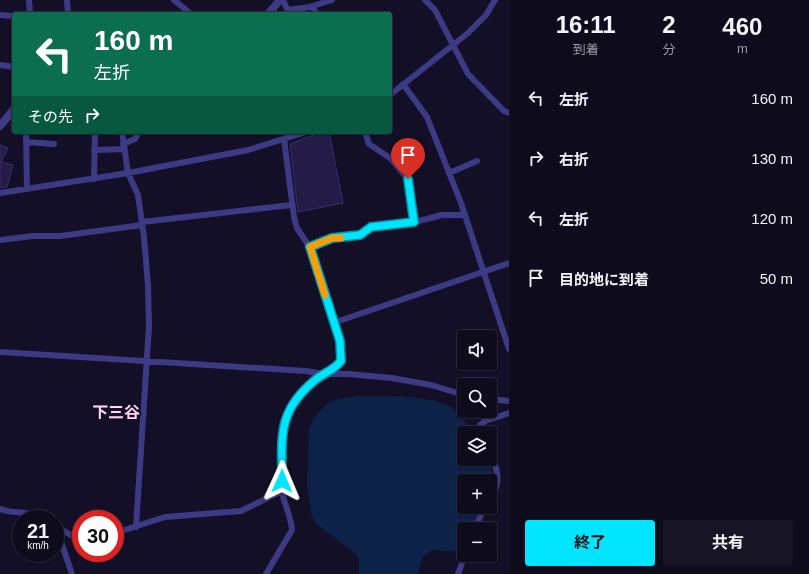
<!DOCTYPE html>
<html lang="ja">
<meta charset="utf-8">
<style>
body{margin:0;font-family:Arial,"Noto Sans JP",sans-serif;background:#171425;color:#f1f3f6;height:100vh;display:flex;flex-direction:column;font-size:15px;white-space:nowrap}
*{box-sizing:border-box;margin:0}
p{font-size:13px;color:#9b9ba3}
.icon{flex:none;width:22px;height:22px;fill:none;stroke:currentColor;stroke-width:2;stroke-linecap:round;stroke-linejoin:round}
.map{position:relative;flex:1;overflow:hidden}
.sheet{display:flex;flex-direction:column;background:#0e0b1c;width:300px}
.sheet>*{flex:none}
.hud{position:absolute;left:12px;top:12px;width:380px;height:122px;border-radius:4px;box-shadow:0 1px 3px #0004,0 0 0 1px #2e2b3b;background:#0b6e4f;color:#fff;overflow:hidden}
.fabs{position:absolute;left:457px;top:330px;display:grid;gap:8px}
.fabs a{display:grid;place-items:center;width:40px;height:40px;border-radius:4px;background:#0e0b1c;box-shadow:0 1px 3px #0004,0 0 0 1px #2e2b3b;font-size:20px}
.speed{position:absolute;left:12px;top:510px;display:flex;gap:8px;font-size:20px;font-weight:700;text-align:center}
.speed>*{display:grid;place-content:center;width:52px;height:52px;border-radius:50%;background:#0e0b1c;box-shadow:0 1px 3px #0004,0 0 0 1px #2e2b3b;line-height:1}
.speed small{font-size:10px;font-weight:400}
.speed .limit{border:6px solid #d22;background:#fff;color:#111}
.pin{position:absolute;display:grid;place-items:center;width:34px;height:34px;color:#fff;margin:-41px -17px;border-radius:50% 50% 50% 0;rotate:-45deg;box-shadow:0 0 4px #0007}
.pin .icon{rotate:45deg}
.me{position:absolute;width:44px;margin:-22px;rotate:1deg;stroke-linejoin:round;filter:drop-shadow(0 0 3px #0008)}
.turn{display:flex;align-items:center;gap:14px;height:84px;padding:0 16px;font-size:18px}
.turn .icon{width:52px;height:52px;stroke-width:2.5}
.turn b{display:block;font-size:28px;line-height:34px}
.then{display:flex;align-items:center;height:38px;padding:0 16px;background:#0003;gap:8px;font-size:15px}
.eta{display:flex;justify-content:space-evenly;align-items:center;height:68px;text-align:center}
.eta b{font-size:24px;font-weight:700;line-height:28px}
.primary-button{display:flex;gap:8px;margin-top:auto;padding:8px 16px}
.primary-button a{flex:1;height:46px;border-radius:4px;background:#00e5ff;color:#111;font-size:16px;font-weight:700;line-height:46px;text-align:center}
.primary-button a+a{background:#171425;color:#f1f3f6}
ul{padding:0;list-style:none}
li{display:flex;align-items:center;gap:12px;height:60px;padding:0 16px}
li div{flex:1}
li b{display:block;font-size:15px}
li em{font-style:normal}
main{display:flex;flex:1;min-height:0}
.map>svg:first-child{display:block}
</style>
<main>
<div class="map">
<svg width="509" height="574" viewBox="0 0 509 574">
<rect width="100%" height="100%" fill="#130f26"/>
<!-- water -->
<path fill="#0c2248" d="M357,396C383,396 430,394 453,408C462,414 466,424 471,433H464V459H486L496,479L490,494V481H464V507H481L470,529H464L462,552L432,550L423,557L418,574H359V559L356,554L315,523L311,513L307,483L309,431L314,417L327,404L335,400Z"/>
<!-- building -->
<path fill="#241b47" stroke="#3b2d73" d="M322,132H329L343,203L298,212L290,144Z
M0,145L8,148L1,162L13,165L7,187L0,188Z"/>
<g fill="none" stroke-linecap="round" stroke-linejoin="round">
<!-- minor -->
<path stroke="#3d3a85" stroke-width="6" d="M29,0L30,14
M67,0L68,14
M174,0L191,14
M283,0L289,13
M425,0L435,10L468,74L504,111L509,113
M312,6L317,14
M288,10L310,7L332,0
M0,15L14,16
M0,65L14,67
M403,84L427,117L461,203L509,349
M390,95L468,33L486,15L495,0
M26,132L27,189
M122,132L128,173L138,195L144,237L148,285L149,326L136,527
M365,132L369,144L390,158L408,179L414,222
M26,142L54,144
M123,144L135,139L139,132
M94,150L124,149
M449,173L477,161
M94,179L95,132
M0,193L128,173L248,150L306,132
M142,222L291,205
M0,240L33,236H60L142,225
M310,247L332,239L360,235L371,227L407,224L442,215H465
M333,323L509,263
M0,352L306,371L323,374H348L392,378L431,385L464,395
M490,399L509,401
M479,433L480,425L485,421L509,413
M490,454C499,471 501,483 490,500
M0,509C17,515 23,509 42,519
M55,526L81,541
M56,527L72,574
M474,529L485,507
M115,533L165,517L241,511L282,491
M266,574L292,530C291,516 284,504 282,491C278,472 280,417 293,402C301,393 309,384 319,377C327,371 335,369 341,361L340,341L313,252L297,228L294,217L284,139
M458,574L465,555"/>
<!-- tertiary -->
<path stroke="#3d3a85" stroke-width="8" d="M268,14L280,0
M0,126L14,109"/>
</g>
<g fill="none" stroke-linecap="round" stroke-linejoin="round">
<defs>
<path id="route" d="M282,481C282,437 277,412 314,381C323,373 333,371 341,361L340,341L310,247L332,238L360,235L371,227L414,222L408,179"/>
</defs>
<!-- route casing -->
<use href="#route" stroke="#0095a6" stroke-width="10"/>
<!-- route -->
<use href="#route" stroke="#00e5ff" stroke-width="7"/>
<!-- slow -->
<path stroke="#f59e0b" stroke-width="7" d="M325,295L310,247L332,238H341"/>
</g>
<g text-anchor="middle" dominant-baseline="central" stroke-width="4" stroke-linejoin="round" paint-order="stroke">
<!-- quarter labels -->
<g font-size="16" font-weight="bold" fill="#ffd6f0" stroke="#130f26">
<text x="116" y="412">下三谷</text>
</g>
</g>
</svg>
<div class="fabs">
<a><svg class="icon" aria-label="sound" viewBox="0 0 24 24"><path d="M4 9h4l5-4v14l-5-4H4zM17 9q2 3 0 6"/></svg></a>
<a><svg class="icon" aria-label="search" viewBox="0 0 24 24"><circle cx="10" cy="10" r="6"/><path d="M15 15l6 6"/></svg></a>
<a><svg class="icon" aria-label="layers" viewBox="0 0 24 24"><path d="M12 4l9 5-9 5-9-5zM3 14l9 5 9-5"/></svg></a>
<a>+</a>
<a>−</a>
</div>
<div class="speed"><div>21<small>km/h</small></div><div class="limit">30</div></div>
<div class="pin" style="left:408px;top:179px;background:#d93025"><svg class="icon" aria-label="arrive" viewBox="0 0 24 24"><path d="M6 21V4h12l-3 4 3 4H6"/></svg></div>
<svg class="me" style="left:282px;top:481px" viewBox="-20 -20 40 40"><path d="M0-17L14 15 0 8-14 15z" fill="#00e5ff" stroke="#fff" stroke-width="4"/></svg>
<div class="hud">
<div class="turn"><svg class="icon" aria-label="left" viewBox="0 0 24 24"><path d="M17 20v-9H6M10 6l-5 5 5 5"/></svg><div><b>160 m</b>左折</div></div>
<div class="then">その先<svg class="icon" aria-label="right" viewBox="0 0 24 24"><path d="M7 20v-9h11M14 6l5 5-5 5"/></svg></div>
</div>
</div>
<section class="sheet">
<div class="eta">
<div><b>16:11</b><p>到着</p></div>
<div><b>2</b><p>分</p></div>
<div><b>460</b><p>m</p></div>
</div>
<ul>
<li><svg class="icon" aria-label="left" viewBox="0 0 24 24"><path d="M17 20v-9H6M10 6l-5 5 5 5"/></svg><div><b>左折</b></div><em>160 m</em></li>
<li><svg class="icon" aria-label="right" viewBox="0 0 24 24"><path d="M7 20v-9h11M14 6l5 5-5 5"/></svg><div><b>右折</b></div><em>130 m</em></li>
<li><svg class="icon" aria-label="left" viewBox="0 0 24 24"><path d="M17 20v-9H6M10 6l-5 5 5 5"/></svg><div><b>左折</b></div><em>120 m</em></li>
<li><svg class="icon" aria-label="arrive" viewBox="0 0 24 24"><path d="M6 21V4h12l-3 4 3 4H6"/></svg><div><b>目的地に到着</b></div><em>50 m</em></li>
</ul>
<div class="primary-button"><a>終了</a><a>共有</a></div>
</section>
</main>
